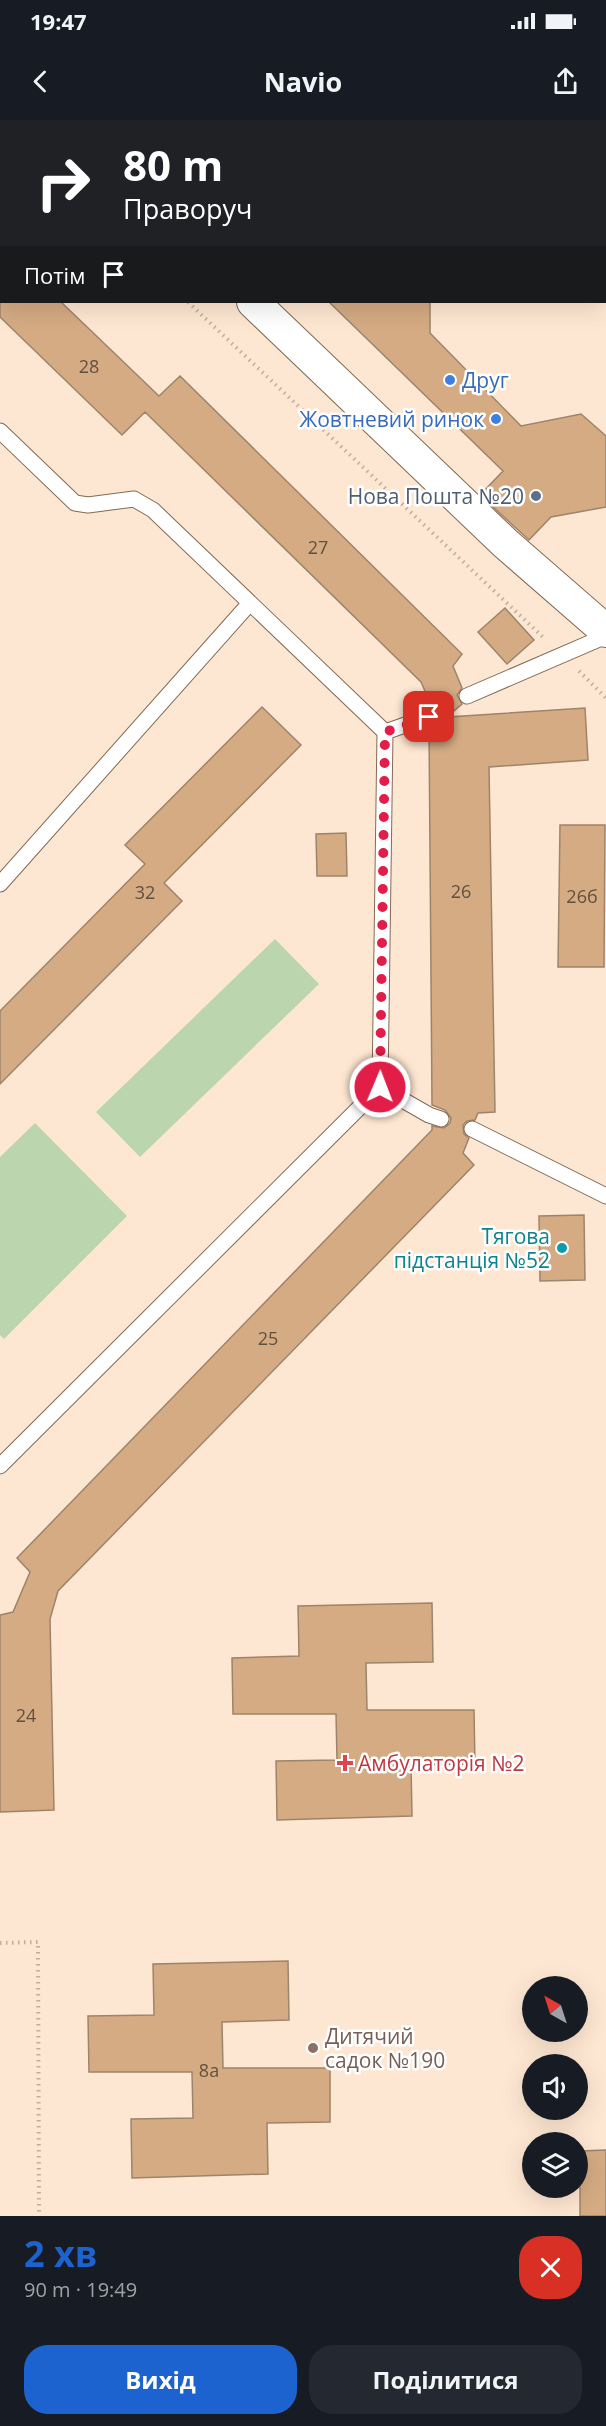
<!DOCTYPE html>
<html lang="uk">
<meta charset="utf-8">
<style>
body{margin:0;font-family:"Open Sans",sans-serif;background:#242831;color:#f1f3f6;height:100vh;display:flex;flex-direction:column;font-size:22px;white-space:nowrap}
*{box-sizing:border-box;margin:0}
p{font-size:20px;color:#9ea1a6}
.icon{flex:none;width:33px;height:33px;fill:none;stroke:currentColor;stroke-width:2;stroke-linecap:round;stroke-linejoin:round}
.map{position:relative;height:2096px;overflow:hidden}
.panel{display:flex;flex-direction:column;background:#171b24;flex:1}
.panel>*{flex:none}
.guide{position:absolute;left:0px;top:0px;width:606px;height:183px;box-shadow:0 6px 24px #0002;background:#202124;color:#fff;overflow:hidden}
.needle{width:39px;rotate:321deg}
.buttons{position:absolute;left:522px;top:1856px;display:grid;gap:12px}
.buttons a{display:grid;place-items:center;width:66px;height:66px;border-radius:50%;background:#171b24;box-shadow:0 6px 24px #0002;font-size:30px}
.pin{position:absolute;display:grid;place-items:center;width:51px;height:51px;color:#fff;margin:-26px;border-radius:12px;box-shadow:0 3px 9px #0006}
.me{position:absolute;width:66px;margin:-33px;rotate:1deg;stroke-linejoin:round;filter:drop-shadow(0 0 4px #0008)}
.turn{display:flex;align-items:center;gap:21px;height:126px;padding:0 24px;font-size:27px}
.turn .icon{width:78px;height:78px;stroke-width:2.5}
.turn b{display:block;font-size:42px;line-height:51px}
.then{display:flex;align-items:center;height:57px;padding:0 24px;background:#0003;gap:12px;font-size:22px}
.round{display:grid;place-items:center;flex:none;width:63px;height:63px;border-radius:24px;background:#242831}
.summary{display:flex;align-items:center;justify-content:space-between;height:102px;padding:0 24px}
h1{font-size:36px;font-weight:700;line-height:45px;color:#1d63cf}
.button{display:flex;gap:12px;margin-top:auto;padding:12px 24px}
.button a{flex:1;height:69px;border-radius:24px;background:#1d63cf;color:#fff;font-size:24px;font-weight:700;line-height:69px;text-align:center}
.button a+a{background:#242831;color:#f1f3f6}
.status{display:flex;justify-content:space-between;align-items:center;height:42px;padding:0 30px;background:#171b24;direction:ltr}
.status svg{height:16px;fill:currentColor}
header{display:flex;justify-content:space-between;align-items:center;height:78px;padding:0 24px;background:#171b24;font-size:27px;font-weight:700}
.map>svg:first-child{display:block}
</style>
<div class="status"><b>19:47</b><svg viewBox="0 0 49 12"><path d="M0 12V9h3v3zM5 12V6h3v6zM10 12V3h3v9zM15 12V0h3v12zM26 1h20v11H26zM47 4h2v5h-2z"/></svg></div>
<header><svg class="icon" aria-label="back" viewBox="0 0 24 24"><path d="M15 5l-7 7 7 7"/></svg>Navio<svg class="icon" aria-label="share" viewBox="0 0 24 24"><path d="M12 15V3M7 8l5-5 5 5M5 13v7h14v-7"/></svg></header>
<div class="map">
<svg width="606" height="2096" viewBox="0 0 606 2096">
<rect width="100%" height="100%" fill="#fee7d2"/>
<!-- green -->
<path fill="#bbd5af" d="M275,819L319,864L140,1037L96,992Z
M35,1003L127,1096L4,1219L0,1215V1037Z"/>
<!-- building -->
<path fill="#d4ab83" stroke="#9d846b" stroke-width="1.5" d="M0,182H61L159,276L180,256L462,534L453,546L462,568L457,575L462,584L447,597L585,588L588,640L489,647L495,992L478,993L475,1000L467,1001L463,1005L464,1014L469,1018L463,1033L474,1045L58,1471L50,1499L54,1690L0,1692V1495L13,1492L30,1452L17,1438L432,1010V1006L444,1008L450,1003L451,998L445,990L432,985L429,607L435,604L438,598L435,590L428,587V578L421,562L145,292L122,315L0,197Z
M329,182H430V213L521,306L581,294L606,316V387L551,397L529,420L480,375L503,351Z
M505,488L534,520L507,544L478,512Z
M262,587L301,625L164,763L182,781L0,964V891L145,744L125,725Z
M560,705H605L604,847H558Z
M346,713L347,756H317L316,714Z
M584,1095L585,1160L540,1161L539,1096Z
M432,1483L433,1542L366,1543L367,1590H474L475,1644L411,1645L412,1696L277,1700L276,1641L337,1640L336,1594H233L232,1538L299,1536L298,1486Z
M288,1841L289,1900L222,1902L223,1948H330V2002L267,2003L268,2054L132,2058L131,1999L193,1998L192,1952H89L88,1896L154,1895L153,1844Z
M606,2030V2096H580V2031Z"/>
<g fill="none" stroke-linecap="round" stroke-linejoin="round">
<defs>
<path id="service" d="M604,106H606
M0,311L75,383L88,385L134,379L153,390L385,612L380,967L0,1346
M467,576L606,516
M385,612L428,597
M0,764L250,483
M380,967L429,995L441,999
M472,1009L606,1076"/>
<path id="minor" d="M60,0L61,2
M253,182L505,423L606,511"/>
</defs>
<!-- service casing -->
<use href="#service" stroke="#836a52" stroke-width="17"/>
<!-- minor casing -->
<use href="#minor" stroke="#836a52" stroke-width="34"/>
<!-- path -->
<path stroke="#c0ad9b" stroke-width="4" stroke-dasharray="1.5 4.5" stroke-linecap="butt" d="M0,4L2,5
M188,182L545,519
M579,551L606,578
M0,1823L38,1822L39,2096"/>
<!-- service -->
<use href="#service" stroke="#fff" stroke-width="15"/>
<!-- minor -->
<use href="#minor" stroke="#fff" stroke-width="32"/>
</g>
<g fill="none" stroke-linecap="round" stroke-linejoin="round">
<!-- route -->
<path stroke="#e11d48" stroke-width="10" stroke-dasharray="0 18" d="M380,967L385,612L429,597"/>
</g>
<!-- markers -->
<g fill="#3f7fe0" stroke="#fff" stroke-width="2">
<circle cx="450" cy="260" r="6"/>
<circle cx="496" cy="299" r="6"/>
</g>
<circle fill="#5c6f8a" stroke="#fff" stroke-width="2" cx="536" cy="376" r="6"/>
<circle fill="#0f9aa8" stroke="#fff" stroke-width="2" cx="562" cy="1128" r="6"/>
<path fill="#e0444e" stroke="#fff" stroke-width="2" d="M342 1634h6v6h6v6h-6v6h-6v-6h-6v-6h6z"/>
<circle fill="#8d6e63" stroke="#fff" stroke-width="2" cx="313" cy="1928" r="6"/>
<g text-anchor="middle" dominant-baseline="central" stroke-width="5" stroke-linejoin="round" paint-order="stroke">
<!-- number labels -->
<g font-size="18" fill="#62503e">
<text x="89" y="246">28</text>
<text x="318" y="427">27</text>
<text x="461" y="771">26</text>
<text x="145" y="772">32</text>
<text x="582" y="776">26б</text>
<text x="268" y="1218">25</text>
<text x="26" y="1595">24</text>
<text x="209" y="1950">8а</text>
</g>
<!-- shop labels -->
<g font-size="21" fill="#366cbe" stroke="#fff" text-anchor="start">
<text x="462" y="260">Друг</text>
<text x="484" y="299" text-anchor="end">Жовтневий ринок</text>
</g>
<!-- service labels -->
<g font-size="21" fill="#4e5e75" stroke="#fff" text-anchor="end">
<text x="524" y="376">Нова Пошта №20</text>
</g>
<!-- culture labels -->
<g font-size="21" fill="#0d838f" stroke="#fff" text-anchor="end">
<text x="550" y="1116">Тягова<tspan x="550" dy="24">підстанція №52</tspan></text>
</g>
<!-- health labels -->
<g font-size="21" fill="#be3a42" stroke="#fff" text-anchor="start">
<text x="358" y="1643">Амбулаторія №2</text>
</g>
<!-- education labels -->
<g font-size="21" fill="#785e54" stroke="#fff" text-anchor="start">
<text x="325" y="1916">Дитячий<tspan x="325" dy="24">садок №190</tspan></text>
</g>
</g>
</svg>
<div class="buttons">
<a><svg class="needle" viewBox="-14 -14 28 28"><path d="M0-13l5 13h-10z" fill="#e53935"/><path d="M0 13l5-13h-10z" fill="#9ea1a6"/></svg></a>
<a><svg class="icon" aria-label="sound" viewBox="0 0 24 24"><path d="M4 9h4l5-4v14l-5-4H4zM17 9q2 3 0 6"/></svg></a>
<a><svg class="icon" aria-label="layers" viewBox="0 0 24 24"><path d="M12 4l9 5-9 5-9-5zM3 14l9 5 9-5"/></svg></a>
</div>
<div class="pin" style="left:429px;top:597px;background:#d93025"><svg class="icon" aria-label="arrive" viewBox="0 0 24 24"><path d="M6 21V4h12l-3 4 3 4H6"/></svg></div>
<svg class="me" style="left:380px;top:967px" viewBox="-20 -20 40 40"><circle r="17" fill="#e11d48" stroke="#fff" stroke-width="3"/><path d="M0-11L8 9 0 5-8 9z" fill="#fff"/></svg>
<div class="guide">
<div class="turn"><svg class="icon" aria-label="right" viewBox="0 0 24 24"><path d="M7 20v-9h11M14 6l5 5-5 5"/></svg><div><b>80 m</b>Праворуч</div></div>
<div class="then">Потім<svg class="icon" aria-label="arrive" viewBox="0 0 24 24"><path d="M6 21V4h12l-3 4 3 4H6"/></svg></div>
</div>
</div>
<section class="panel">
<div class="summary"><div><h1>2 хв</h1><p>90 m · 19:49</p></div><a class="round" style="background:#d93025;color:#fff"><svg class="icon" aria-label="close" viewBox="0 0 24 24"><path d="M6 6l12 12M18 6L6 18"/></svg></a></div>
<div class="button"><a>Вихід</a><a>Поділитися</a></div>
</section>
